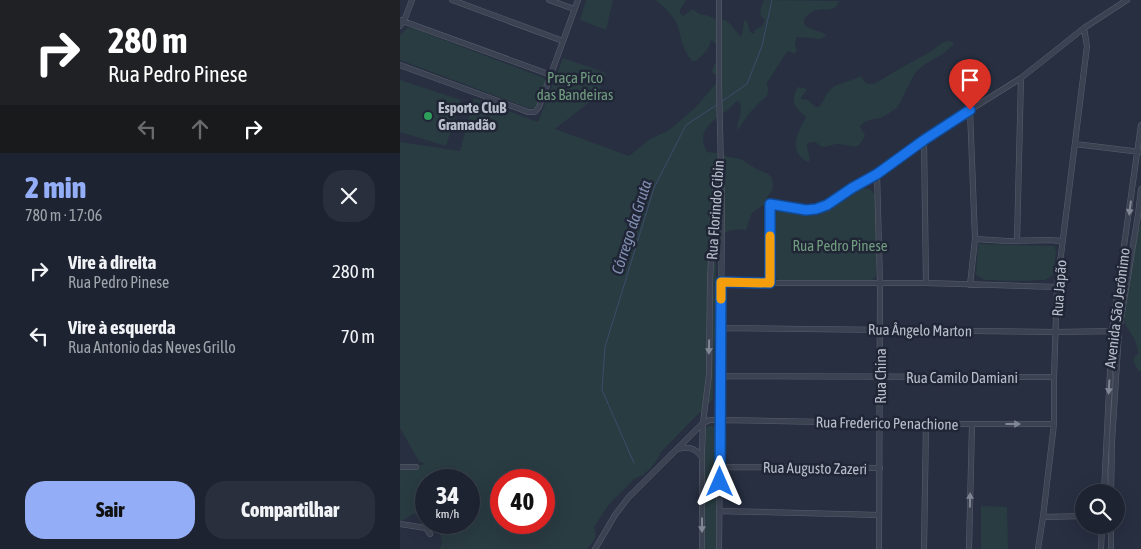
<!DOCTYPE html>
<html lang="pt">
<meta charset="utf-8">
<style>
body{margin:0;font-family:"Asap Condensed",sans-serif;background:#2a2f3d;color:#f1f3f6;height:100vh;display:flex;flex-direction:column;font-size:19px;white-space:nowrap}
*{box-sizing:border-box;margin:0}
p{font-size:16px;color:#a0a4ab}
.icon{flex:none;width:28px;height:28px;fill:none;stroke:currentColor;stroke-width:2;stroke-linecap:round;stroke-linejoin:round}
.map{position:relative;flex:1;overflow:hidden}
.sheet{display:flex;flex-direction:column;background:#1d2331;width:400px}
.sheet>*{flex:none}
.top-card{background:#202124;color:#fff;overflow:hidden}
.tools{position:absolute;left:675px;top:484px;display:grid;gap:10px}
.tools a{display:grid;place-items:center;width:50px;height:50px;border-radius:50%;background:#1d2331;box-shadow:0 5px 20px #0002,0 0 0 1px #3b404d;font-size:25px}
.speed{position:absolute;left:15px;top:469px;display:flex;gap:10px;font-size:25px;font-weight:700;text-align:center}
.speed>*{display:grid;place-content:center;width:65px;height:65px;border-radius:50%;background:#1d2331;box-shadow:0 5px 20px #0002,0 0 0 1px #3b404d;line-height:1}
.speed small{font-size:12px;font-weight:400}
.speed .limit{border:8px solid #d22;background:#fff;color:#111}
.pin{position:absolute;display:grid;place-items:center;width:42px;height:42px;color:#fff;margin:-51px -21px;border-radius:50% 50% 50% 0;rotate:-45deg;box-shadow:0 0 5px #0007}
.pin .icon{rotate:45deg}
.me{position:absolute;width:55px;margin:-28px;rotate:0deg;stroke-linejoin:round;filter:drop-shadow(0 0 4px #0008)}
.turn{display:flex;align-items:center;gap:18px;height:105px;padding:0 25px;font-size:22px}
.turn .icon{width:65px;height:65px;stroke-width:2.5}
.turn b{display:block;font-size:35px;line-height:42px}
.lanes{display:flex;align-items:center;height:48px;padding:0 25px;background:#0003;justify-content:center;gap:25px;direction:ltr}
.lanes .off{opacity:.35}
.round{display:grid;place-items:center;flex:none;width:52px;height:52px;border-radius:20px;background:#2a2f3d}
.headline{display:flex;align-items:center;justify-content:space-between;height:85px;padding:0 25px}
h1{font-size:30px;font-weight:800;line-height:38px;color:#93adf6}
.action{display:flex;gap:10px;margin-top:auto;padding:10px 25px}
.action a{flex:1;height:58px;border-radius:20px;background:#93adf6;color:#111;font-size:20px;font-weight:800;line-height:58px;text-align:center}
.action a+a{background:#2a2f3d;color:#f1f3f6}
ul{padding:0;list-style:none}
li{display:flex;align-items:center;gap:15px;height:65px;padding:0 25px}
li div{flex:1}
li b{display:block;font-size:19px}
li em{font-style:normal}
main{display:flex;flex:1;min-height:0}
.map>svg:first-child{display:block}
</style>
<main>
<section class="sheet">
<div class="top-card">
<div class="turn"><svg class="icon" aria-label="right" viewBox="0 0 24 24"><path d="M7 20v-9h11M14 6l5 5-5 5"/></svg><div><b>280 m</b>Rua Pedro Pinese</div></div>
<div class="lanes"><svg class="icon off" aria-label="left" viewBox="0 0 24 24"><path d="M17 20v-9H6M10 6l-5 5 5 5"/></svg><svg class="icon off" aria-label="ahead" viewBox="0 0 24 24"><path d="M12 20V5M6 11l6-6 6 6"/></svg><svg class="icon" aria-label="right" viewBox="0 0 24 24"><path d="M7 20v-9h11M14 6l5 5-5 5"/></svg></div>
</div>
<div class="headline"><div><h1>2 min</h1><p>780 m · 17:06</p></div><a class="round"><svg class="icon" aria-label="close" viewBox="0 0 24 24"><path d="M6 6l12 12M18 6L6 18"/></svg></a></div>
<ul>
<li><svg class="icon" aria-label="right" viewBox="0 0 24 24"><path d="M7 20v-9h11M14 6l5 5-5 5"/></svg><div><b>Vire à direita</b><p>Rua Pedro Pinese</p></div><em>280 m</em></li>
<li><svg class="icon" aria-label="left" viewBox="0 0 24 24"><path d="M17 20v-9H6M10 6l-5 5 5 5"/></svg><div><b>Vire à esquerda</b><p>Rua Antonio das Neves Grillo</p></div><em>70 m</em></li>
</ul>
<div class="action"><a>Sair</a><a>Compartilhar</a></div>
</section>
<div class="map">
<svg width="741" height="549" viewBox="0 0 741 549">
<rect width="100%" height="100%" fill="#272f41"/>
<!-- green -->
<path fill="#293c42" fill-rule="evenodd" d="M186,0H213L206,30L180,20Z
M256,0H286L280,10V13L283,16L291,10H294L301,15C308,14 313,19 320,20C324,21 323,19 327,21C333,25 335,32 341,36L342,35L344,21L346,20C350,25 347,32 354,34L355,30L363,25L365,21C364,19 363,18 361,16C359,11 362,4 364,0L439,1C435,14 423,7 414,11C410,12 407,16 404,19V24L407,27L425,34L426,36L420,39L397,37L395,44L397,51L394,54L389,51L386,53L367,83L368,90L367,96C354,106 346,117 337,131C337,121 343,112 340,103L336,101C324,119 292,124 307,152L318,153L329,157L341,159L355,168L368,174L372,178L373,183L372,191L367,197L366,203L353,212L350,217L346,230C335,228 322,231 316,241V275L318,282L315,292V303L319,309V324L318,334L314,342L313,399L259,454L260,455L251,468L243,475L234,479L210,503L194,527C198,537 193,542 187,549H39L42,544L38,523L69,522V480H50L47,478L48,480H26V517L13,514L0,522V466L13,467L25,464L19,461L0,428V142L60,151L74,98L138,122L163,58L206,73L197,96L155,129L229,156L250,139L267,131L273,127L297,106L317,82L318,74H314L312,71C315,60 326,50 311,40C309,50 303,55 296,61H292C281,48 282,38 277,24C273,14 263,7 256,0ZM101,480H144V522H101Z
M7,28H12L144,78L146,82L138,104L133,108H128L0,60V35Z
M548,41L553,42V45L543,54L525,64L515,73L497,108L483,117L466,121L460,126L461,129L465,134C459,154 451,144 438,144C433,144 427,147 422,147L415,142L408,143L407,146L410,160L408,162C387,151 398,132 406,117C394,106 390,104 397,88L399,87L407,89C405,93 401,96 401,99L408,100L416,107H419C424,102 425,95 430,90C438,82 451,82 460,76L467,84H474L506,65L530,52L542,43Z
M0,80L61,100L46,146L0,132Z
M461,188L470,189L476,196V275L474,279L469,281L378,280L373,276L372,274L374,214C383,205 390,213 400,214C403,215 408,214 412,214C430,213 446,198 461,188Z
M741,224V371H739C735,366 730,358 738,354V351L735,340L725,324L723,310L728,279L731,272L730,259L736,234Z
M578,244L654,246L656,252L653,275L645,280L613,281L585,280L576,275Z
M308,426H313L317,428L316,549H304V430Z
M581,506L607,507L608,549H581Z"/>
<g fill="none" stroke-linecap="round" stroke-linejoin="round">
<!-- stream -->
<path stroke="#3e4b6a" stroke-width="1" d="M321,102L347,84L362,46L372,0
M234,463L202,390L205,347L254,188L286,125L318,104"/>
<defs>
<path id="minor" d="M52,0L163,41
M149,0L174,9
M319,0V87L322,209L319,549
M0,20L151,75
M0,26L4,21L12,0
M0,65L128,112H135L139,107L178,0
M570,110L575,239L570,285
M524,140L526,283
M675,144L741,152
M477,174L480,284L479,549
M575,239L607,241L650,240L662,241
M617,241L621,78
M321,283H526L657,287
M370,283V204L406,210L416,209L427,205L452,188L477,174L524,140L570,110L621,78L684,28L727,0
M321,328L656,332L719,331
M320,376L654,377
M278,449C288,446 295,448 301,456
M0,467H16
M320,467L480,468
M704,492L712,331L741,125
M711,492L712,441L719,331L738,215L741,189
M319,511L479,515
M643,517L684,516
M0,524L26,528L30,534
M195,549L215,515L228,498L303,423L310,420H320L526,424H654
M302,549V451L303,423L309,375L310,282L313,213L318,164
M524,549L526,424
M569,549L572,424
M638,549L643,517L654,424V377L657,287L687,46L684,28
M701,549L702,525
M711,549V525"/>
</defs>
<!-- minor casing -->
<use href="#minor" stroke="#595f6e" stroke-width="6"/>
<!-- minor -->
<use href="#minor" stroke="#3b4251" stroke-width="5"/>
</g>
<!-- one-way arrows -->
<defs><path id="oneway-solid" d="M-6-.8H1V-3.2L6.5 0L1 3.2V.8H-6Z" transform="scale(1.25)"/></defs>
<g fill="#808694">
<use href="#oneway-solid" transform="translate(730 208) rotate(97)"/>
<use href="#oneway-solid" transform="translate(309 347) rotate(91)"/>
<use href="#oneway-solid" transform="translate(709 387) rotate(93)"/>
<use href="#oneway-solid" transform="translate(613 424)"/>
<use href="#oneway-solid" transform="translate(570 500) rotate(-89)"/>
<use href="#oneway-solid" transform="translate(302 525) rotate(90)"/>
</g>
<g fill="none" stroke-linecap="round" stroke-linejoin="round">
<defs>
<path id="route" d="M320,482L321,282L370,283V204L406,210L416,209L427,205L452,188L477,174L524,140L570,110"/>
</defs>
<!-- route casing -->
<use href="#route" stroke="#114b97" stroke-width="12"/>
<!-- route -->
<use href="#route" stroke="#1a73e8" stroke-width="9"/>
<!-- slow -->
<path stroke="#f59e0b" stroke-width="9" d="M321,299V282L370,283V236"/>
</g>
<!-- markers -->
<circle fill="#2e9e5b" stroke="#202636" stroke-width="2" cx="28" cy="116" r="5"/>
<g text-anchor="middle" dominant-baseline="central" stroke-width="5" stroke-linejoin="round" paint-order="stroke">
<!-- park labels -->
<g font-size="15" fill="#709b7f" stroke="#202636">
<text x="175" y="77">Praça Pico<tspan x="175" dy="17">das Bandeiras</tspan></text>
<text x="440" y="245">Rua Pedro Pinese</text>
</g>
<!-- poi labels -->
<g font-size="15" font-weight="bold" fill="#b8bdcb" stroke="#202636" text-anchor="start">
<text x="38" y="107">Esporte CluB<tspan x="38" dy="17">Gramadão</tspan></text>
</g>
<!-- street labels -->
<g font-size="15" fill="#b8bdcb" stroke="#202636">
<text transform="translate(315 210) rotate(-86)">Rua Florindo Cibin</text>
<text transform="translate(659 288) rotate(-86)">Rua Japão</text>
<text transform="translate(717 308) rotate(-83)">Avenida São Jerônimo</text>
<text transform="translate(520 330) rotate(1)">Rua Ângelo Marton</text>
<text transform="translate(480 376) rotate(-90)">Rua China</text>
<text x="562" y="377">Rua Camilo Damiani</text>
<text transform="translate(487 423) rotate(1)">Rua Frederico Penachione</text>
<text transform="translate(415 468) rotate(1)">Rua Augusto Zazeri</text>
</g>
<!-- water labels -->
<g font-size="16" font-style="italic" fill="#818fb2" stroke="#202636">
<text transform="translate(231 227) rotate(-72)">Córrego da Gruta</text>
</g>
</g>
</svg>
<div class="tools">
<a><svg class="icon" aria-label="search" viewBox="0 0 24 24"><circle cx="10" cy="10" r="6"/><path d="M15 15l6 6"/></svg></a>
</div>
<div class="speed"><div>34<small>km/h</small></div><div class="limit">40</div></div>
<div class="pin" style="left:570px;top:110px;background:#d93025"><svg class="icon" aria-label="arrive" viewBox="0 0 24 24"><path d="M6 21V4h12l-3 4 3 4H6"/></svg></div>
<svg class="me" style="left:320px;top:482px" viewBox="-20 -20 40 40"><path d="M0-17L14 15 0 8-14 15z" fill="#1a73e8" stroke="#fff" stroke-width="4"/></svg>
</div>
</main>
